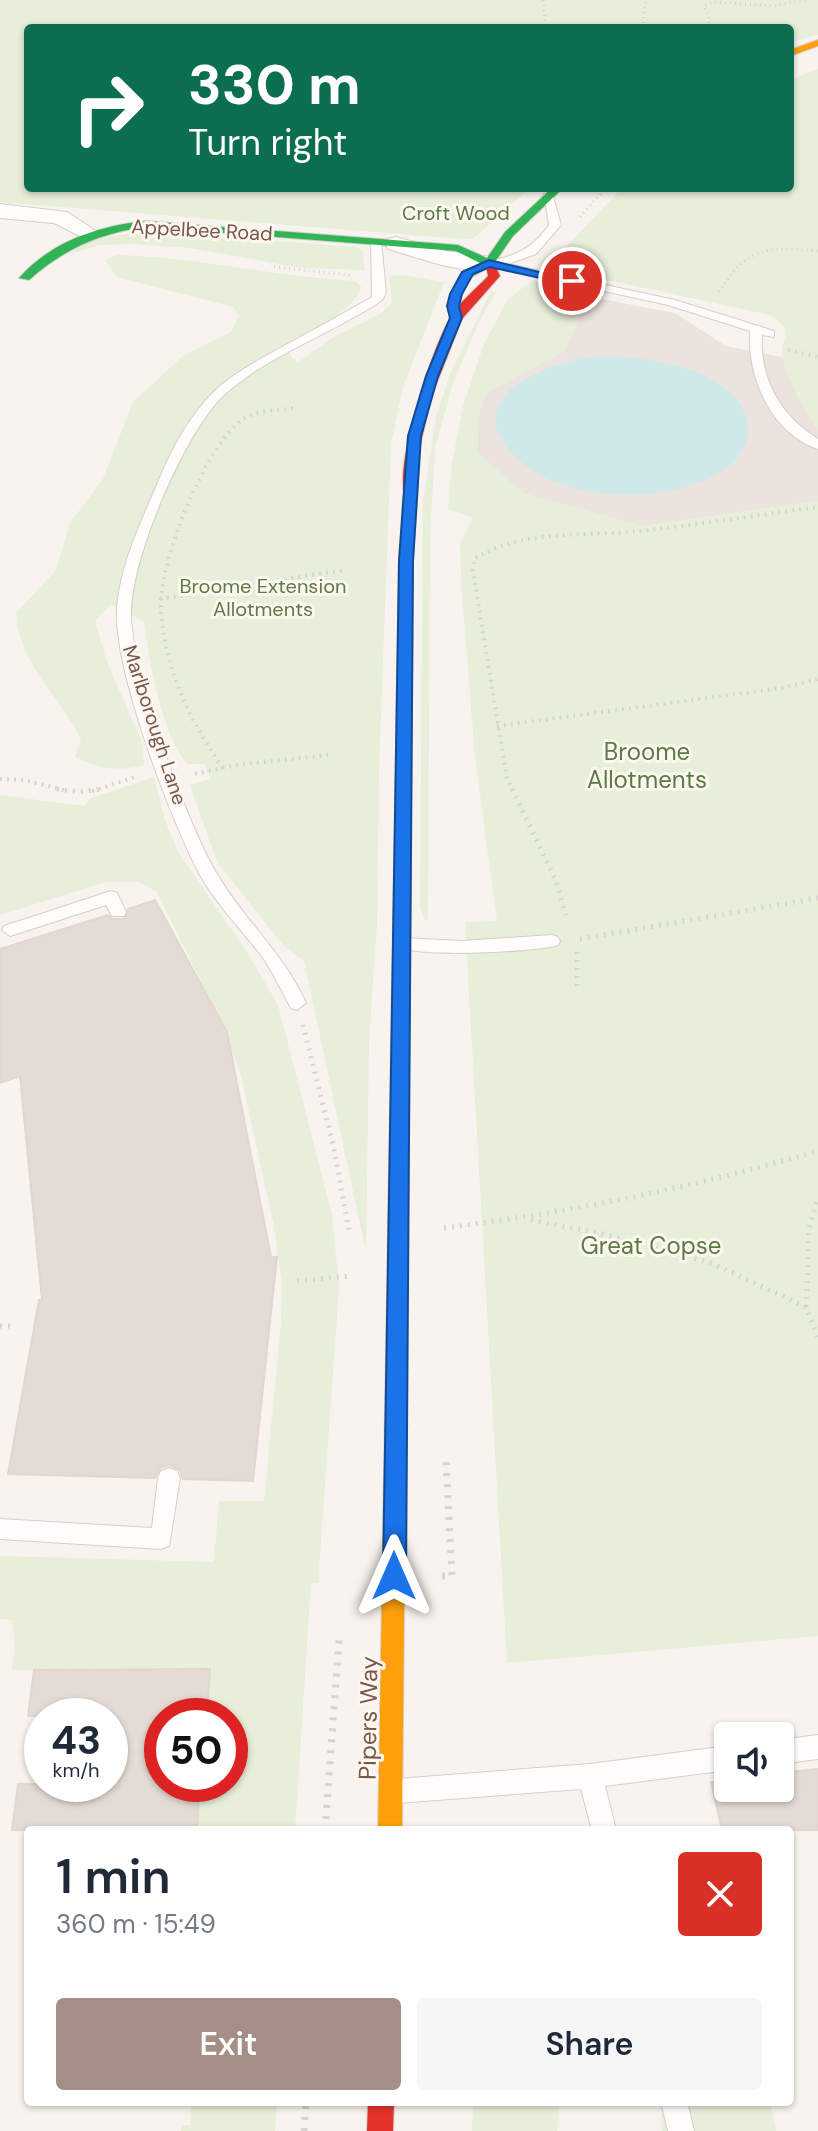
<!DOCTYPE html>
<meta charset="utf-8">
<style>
body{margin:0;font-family:"DM Sans",sans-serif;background:#f6f6f7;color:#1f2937;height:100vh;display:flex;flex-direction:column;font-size:30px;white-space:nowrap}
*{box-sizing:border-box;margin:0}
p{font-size:26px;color:#747a83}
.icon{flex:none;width:44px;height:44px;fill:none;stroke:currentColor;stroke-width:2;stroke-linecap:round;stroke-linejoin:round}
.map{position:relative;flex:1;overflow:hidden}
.drawer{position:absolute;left:24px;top:1826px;width:770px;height:280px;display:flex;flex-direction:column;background:#fff;border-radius:8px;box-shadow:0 2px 6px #0004}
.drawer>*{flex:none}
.banner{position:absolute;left:24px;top:24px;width:770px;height:168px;border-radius:8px;box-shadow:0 2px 6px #0004;background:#0b6e4f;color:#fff;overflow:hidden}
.tools{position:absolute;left:714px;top:1722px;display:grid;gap:16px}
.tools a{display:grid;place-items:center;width:80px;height:80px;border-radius:8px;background:#fff;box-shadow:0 2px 6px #0004;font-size:40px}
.speed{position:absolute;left:24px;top:1698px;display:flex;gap:16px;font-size:40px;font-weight:700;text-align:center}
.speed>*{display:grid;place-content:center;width:104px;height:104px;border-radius:50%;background:#fff;box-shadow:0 2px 6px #0004;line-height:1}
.speed small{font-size:20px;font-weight:400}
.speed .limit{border:12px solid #d22;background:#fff;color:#111}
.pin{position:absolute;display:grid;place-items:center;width:68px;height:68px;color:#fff;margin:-34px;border:4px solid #fff;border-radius:50%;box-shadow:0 2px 8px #0007}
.me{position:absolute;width:88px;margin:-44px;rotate:0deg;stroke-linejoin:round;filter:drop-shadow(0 0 6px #0008)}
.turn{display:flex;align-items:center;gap:28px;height:168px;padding:0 32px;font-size:36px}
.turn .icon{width:104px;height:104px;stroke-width:2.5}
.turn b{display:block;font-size:56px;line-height:68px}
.round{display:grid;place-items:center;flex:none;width:84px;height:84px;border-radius:8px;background:#f6f6f7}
.headline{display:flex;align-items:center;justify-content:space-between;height:136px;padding:0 32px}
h1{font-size:48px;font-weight:600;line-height:60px}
.primary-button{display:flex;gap:16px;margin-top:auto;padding:16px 32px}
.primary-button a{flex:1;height:92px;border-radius:8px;background:#a48e85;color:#fff;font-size:32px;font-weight:600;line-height:92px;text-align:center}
.primary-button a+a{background:#f6f6f7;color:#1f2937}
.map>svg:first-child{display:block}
</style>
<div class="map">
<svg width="818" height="2131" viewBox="0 0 818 2131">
<rect width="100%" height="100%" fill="#f8f3ee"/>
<!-- industrial -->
<path fill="#ebe3de" d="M580,295L675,313L726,346L782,357L803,406L818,429V501L642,526L522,493L478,453L477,420L485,394L576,326Z"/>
<!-- green -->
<path fill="#e7eed9" d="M0,0H818V35L790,42V28H28V188H530L473,239L449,238L0,202Z
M818,69V429C806,415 786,377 783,359C779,336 798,333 770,315L547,267L622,188H790V80Z
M145,231L355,247L362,250L365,270L301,268L191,248L131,244L99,245L68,255L89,240Z
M117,255C197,257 275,277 355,281L361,286C358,310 305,333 285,348L297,363L332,338L380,314L392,303L389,276L402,275L444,282L403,387L391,444L379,769L377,922L369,1042L366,1252L304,961L284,946L217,862L190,785L210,779L204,764H187C162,735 149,660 144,622L111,604L95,621L107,662L142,742L144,765C119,772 98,769 75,757L81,739C60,697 18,662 16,613L56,570L70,523L103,479L133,402L183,356L231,332L239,315L233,307L117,277L105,260Z
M533,280L545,283L543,289L580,295L576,326L565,351L485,394L477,420L478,453L522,493L642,526L818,501V1636L507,1663L465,922L497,921L475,757L462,595L460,544L473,518L448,509L452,464L463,406L484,344L508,299Z
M491,291L496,292L478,324L453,383L435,448L430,536L428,920L425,921L420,907L423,501L436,417L452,369Z
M154,777L165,820L178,852L247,952L278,1005L332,1215L339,1288L318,1583H311L295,1830H197L199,1792L186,1791V1784H230V1716H191L207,1713L209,1669L12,1670L15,1645L12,1620L0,1619V1556L214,1562L219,1501H264L281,1323L282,1285L274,1227L241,1075L220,1019L156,891L139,882H106L0,915V795L84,806L91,798Z
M192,2102H277L275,2131H181V2125H190Z
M473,2102H560L557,2131H472Z
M661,2102H770L776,2131H662Z"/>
<!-- water -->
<path fill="#cfe8e8" d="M594,357C639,354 744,368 748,428C749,451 729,469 710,478C652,505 554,502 509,450C461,393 552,362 594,357Z"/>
<!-- building -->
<path fill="#e4dbd5" stroke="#e1d6d0" stroke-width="2" d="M155,900L227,1032L271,1257H277L253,1481L183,1479L180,1470L170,1465L160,1468L155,1478L8,1474L39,1300H42L20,1076L0,1083V949L108,915L112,919H124L128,909Z
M210,1669L207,1714L162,1716V1784H186V1791H199L197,1830H12L18,1784H110V1716H28L34,1670Z
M818,1769V1830H722L711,1782L728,1780V1788H780V1773Z"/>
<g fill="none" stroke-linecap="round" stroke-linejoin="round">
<defs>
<path id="lane" d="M544,194L553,196L561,225L536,254L508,264L675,300L774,331V337L762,335C759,379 781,416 818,439V449C771,433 747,377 750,331L668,305L485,265V261C513,258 532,249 549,225Z
M371,239L381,241L386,292L383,299C373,308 359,314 347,321C306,344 257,364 223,396C184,434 132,556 131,611C130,669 186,822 217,874C244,920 284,954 306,1003L297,1010L291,1008C281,990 273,972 261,955C240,928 215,903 199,873C170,818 113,668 117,608C120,567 140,524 156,487C171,450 190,413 220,386C239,370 261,359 282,347C312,331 342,314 372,297Z
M111,891L117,893L126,912L124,916H112L106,905L10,936L2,930L4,926Z
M552,935L558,937L560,941L558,945C536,952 406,959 394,944L403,938L463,941Z
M169,1468L177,1471L180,1478L169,1546L161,1549L0,1539V1519L152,1528L158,1478L161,1471Z
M818,1735V1759L780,1764V1740Z
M728,1746V1770L605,1786L616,1830H592L581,1789L397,1803L389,1799L385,1791L389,1783L397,1779L590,1764Z
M661,2102H687L694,2131H668Z"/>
<path id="street" d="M0,204L67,212L99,233L88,240L54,223L0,218Z
M396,237L445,251L497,258L500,263L497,268C463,276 420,258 388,249L385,244L388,239Z"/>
<path id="fast" d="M552,188H563L513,236L493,265L464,281L458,278L464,270L480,263L456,251L146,227C99,233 64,249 29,280L19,278C52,241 98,226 146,221L458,245L487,258L505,232Z
M410,492L417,496L413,561L407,1294L404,1300L397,1303L390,1300L387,1294L399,561L403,496Z"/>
<path id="slow" d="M818,40V46L790,56V50Z
M397,1285L404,1288L407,1294L402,1830H378L387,1294L390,1288Z"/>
<path id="jam" d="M485,261H493L500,276L462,319L431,398L418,455L417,496L410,500L405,499C394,463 431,351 450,318C459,302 476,289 488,276Z
M368,2102H394L393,2131H367Z"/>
</defs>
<!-- lane casing -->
<use href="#lane" stroke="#d6ceca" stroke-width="2"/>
<!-- street casing -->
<use href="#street" stroke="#d6ceca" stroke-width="2"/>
<!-- fast casing -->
<use href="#fast" stroke="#d7ceca" stroke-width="2"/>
<!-- slow casing -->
<use href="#slow" stroke="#d7ceca" stroke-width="2"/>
<!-- jam casing -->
<use href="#jam" stroke="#d7ceca" stroke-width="2"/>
<!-- path-far3 -->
<path stroke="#dad2d0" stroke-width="3" stroke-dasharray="1 4" stroke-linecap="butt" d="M543,0L546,28
M643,28L645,0
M708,28L709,17L704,6L713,2L774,6L805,0
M580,217L606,188
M274,267L351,275
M719,292C748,246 766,247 818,251"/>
<!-- path-far2 -->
<path stroke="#dad2d0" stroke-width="4" stroke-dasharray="2 5" stroke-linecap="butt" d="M788,350L818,357
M160,599L344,570
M497,726L782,688L818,679
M223,768C190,722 165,669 161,611C158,564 204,447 243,419C257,409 279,411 296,408
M195,774L236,765L328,755
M0,779L24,780L67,791
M92,791L135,777
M513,791L507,779L473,571L474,559C525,528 584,537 641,531C700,524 759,515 818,507"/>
<!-- path-far1 -->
<path stroke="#dad2d0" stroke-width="5" stroke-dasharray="2 6" stroke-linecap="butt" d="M57,789L80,792L102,789
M512,789L555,879L567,918
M580,939L818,898
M577,952V987
M303,1025L334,1149L349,1230
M531,1220L603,1234L711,1263L806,1307L818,1337
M444,1228C571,1212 695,1187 818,1151
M297,1281L351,1276
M806,1307L809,1229L818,1197
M0,1326H11"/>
<!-- path -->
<path stroke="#dad2d0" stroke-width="7" stroke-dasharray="3 8" stroke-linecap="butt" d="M442,1576H452L446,1460
M325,1830L339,1640
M304,2131L306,2102"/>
<!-- lane -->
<use href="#lane" fill="#fefdfc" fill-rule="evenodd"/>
<!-- street -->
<use href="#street" fill="#fefdfc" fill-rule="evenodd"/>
<!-- fast -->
<use href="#fast" fill="#30b455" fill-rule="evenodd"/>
<!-- slow -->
<use href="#slow" fill="#ff9f0a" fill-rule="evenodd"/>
<!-- jam -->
<use href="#jam" fill="#e5322d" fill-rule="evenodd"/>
</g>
<!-- route -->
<path fill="#1a73e8" stroke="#114b97" stroke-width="2" d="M489,260L577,281L572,285L490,267L473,274L462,294L459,306L462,318L438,376L421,436L413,561L406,1576L402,1583L394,1586L386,1583L383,1576L399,561L408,436L426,376L450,318L447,306L450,294L462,272Z"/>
<g text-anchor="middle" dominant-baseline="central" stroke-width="6" stroke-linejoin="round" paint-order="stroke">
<!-- far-park labels -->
<g font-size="20" fill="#5b7b45" stroke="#fef7f0">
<text x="456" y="213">Croft Wood</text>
<text x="263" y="586">Broome Extension<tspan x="263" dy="23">Allotments</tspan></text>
</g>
<!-- far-street labels -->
<g font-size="20" fill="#76584d" stroke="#fef7f0">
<text transform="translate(202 230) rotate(3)">Appelbee Road</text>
<text transform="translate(155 725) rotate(72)">Marlborough Lane</text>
</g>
<!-- park labels -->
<g font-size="24" fill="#5b7b45" stroke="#fef7f0">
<text x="647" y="751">Broome<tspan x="647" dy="28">Allotments</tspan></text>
<text x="651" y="1245">Great Copse</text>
</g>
<!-- street labels -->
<g font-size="24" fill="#76584d" stroke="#fef7f0">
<text transform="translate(368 1718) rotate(-89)">Pipers Way</text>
</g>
</g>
</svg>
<div class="tools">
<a><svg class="icon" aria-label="sound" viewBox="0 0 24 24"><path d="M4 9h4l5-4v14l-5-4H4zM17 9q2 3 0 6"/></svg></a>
</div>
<div class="speed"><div>43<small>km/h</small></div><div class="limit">50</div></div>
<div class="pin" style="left:572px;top:281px;background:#d93025"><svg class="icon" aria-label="arrive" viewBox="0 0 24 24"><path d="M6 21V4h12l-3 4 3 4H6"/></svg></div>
<svg class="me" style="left:394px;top:1576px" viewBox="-20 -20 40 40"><path d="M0-17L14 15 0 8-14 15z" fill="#1a73e8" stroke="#fff" stroke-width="4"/></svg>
<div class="banner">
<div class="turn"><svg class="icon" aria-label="right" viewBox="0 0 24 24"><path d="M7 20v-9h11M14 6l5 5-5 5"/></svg><div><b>330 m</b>Turn right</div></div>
</div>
<section class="drawer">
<div class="headline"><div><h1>1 min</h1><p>360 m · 15:49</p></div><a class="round" style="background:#d93025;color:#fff"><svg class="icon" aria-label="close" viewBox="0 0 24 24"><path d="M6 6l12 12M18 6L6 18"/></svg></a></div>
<div class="primary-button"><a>Exit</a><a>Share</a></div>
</section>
</div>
